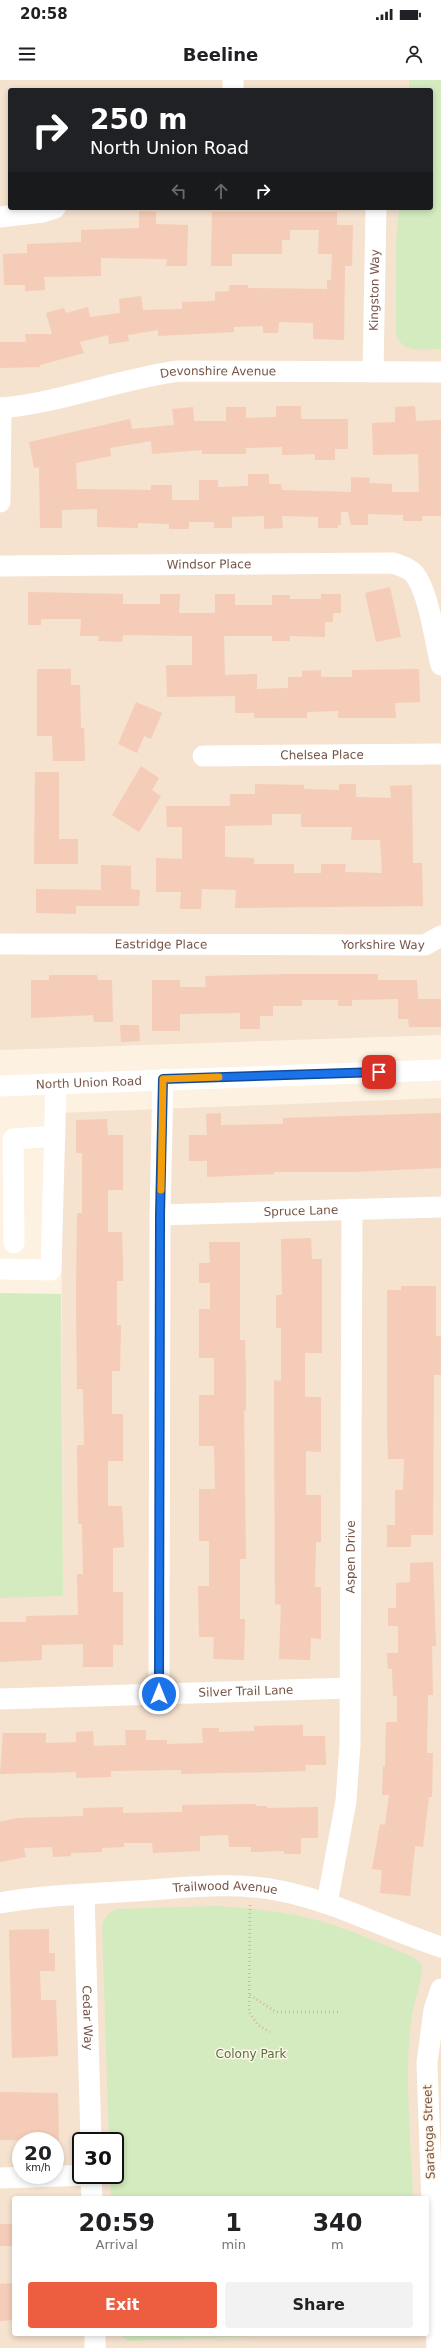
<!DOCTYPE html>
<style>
body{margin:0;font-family:"DejaVu Sans",sans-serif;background:#f2f2f2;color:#202124;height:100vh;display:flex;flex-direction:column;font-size:15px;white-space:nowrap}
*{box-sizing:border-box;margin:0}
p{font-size:13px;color:#757577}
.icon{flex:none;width:22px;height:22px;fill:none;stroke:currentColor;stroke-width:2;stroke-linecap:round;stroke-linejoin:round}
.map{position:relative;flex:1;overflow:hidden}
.side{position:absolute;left:12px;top:2116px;width:417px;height:140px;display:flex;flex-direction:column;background:#fff;border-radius:4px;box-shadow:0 2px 6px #0003}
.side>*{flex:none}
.top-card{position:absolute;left:8px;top:8px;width:425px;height:122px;border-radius:4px;box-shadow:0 2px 6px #0003;background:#202124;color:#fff;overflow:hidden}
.speed{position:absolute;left:12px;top:2052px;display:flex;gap:8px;font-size:20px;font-weight:700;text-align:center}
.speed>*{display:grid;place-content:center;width:52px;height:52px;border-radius:50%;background:#fff;box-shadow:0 2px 6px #0003;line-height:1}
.speed small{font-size:10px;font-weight:400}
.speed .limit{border:2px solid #111;border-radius:6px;background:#fff;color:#111}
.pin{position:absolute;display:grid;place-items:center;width:34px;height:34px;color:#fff;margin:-17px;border-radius:8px;box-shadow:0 2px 6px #0006}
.me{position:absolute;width:44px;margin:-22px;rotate:0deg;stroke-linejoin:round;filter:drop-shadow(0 0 3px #0008)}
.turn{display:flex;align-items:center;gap:14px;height:84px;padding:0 16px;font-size:18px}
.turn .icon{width:52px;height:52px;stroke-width:2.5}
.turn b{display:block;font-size:28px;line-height:34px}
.lanes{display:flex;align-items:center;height:38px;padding:0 16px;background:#0003;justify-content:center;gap:20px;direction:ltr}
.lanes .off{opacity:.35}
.eta{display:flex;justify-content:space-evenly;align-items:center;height:68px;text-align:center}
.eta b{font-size:24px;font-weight:700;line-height:28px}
.button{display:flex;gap:8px;margin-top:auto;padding:8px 16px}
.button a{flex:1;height:46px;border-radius:4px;background:#ed5e40;color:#fff;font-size:16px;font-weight:700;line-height:46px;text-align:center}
.button a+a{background:#f2f2f2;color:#202124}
.status{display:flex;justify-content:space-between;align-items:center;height:28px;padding:0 20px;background:#fff;direction:ltr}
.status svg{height:11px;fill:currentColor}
header{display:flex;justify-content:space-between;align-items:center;height:52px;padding:0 16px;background:#fff;font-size:18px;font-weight:700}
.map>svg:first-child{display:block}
</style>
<div class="status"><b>20:58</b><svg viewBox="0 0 49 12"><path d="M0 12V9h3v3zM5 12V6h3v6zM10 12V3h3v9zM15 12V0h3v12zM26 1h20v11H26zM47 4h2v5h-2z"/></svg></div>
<header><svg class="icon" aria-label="menu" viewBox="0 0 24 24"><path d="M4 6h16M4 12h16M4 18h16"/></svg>Beeline<svg class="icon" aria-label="person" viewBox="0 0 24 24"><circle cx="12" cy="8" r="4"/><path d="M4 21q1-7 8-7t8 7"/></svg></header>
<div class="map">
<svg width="441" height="2268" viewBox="0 0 441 2268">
<rect width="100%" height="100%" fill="#fdf1e1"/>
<!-- residential -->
<path fill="#f5e2cf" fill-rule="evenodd" d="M0,0H441V955L0,970ZM10,10H431V128H10Z
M441,1018V2268H0V1518L63,1515L61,1033ZM21,2061H55V2095H21ZM81,2061H115V2095H81ZM14,2118H427V2254H14Z"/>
<!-- green -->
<path fill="#d3ebbf" d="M409,0H441V269C422,269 405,275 396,255V163L399,128H431V10H409Z
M0,1213L61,1214L63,1516L0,1518Z
M217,1826C248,1828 278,1831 308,1838C344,1846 379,1863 413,1877L422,1885C422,1905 413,1922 411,1941C404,1997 411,2062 413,2118H111L110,2095H115V2061H109L102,1844L108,1834L117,1829Z
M119,2254H305L128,2261Z"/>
<!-- building -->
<path fill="#f4ccb7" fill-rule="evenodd" d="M139,131L156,132V144L188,145L187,186H166L167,179L101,178V196L44,197L45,210L25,211V205H4L3,174L27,173V164L81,162V150L139,148Z
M212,132H337V145H353L352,186H345L344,260L313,259V243L279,242L278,253H263V246L234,247V252L158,256V250L128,255L129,261L109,264L108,255L80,262L84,273L40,285V287L0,288V262H26L25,254H52L46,233L64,228L66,233L88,227L90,237L120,233L119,219L141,216L143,230L182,229V222L215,221V212L229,211V205H248V208L327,209V200H331L332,174H318L319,150H290V160H282V174H232V186H211Z
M276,326H301V339H348V369H335V380H315V374L282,375V367L246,368V374H202V370L152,374L151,361L110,368L111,376L76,383L77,409L151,410V405H172V420H199V400H218V407L248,406V394H269V404H281L282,410L351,412V397L370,398L369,403L392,404V412H419L418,374L373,375L372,343L395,342V327L415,326L416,341L441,340V436H422V441H403V435L368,434V445H351L348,432H341V445H338V448H318V437L282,436L283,448L264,449V436L232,437V448H214V442H189V449H169V444L138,443V448L97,447V429L62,430V448H40L39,387L34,388L29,362L130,339L132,349L174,345L172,329L193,327L194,341H226V327H246V338L276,337Z
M390,507L401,557L376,562L365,513Z
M28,512L123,514V524H160V514H180L179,533H215V514H235V525H272V515H290V519H321V514H341V533H333V542H325V557L290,556V561H272V556H224L225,595L257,594V609L288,608V597H302V591L321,590V597H352V590L419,589L420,622L395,623L396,638H338V631L307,632V638H254V633H235V616L167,617L166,585H192V556L123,555L122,562L98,561L99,556H80L81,539H41V545H28Z
M37,589H71V605H80L81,648H84L85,681H53L52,656H37Z
M136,622L162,633L151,659L144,656L137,673L118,664Z
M141,686L159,698L152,710L161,716L139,752L112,735Z
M35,692H59V759H78V784H34Z
M255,704L304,705V709L339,710V704H356V717L391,718L390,706L412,705L413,783H422L423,826L235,828L236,810L202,809L201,829H180L181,812H156V778L182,779V747H167L166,726H230V714H255ZM272,734H301V747H352L351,760H380L382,793L345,792L346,784H321V793H294V784H254V778L225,777V746L272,745Z
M101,785L131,786V809L140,810L139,826H76V834L36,833V809L101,810Z
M289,894H378V900H417L418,919H441V947H409L408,939H398V919L352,920V926H338V920H302V926H273V936H260V949H240V933L180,934V951H152V900H180V907H206L205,896Z
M49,895H97L98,900H112L113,942H94L93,935L31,938V900H49Z
M120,945H139L140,961L121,962Z
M221,1033V1045L283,1044V1038L441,1033V1088L351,1092H274V1094L207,1097V1081H189V1055H207L206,1034Z
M107,1039L108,1055H123V1110H108V1152H122L123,1182V1201H117V1245H121L120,1291H112V1334H123V1381H108V1426H122L124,1467L113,1468V1512H123V1565H113V1587H83V1564L42,1565V1580L0,1582V1542H26V1536L78,1535L77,1494H83L82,1444H78L77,1365H84L83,1309H77L76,1218L77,1133H82V1073H76V1040Z
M311,1158L312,1179H322V1273H305V1317H321V1372L306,1371V1415H321V1462H316L315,1507H321V1559L311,1558L310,1580L279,1579L281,1525L275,1524L274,1335V1300L281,1301V1248H276V1215H282L281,1159Z
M209,1162H240V1260H245L246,1295V1331H244L246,1479H240V1539H245L244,1580L213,1579L214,1557H199L198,1506H209V1461H199V1409H215L214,1366H199V1315H214V1278H199V1229H210V1203H199V1183H210Z
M401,1206H436V1256H441V1295H434L433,1455H411V1467H387V1445H395V1410H403L404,1379H388L387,1344V1210H401Z
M433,1482L436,1566H432L433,1615H428L427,1673H433L432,1717H429L423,1767L415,1766L410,1816L380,1813L382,1790L372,1789L380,1744L385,1745L389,1715H382L383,1686L385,1687L386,1642H397V1616H393L392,1589H388L387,1573H398V1546H388V1528H396V1503L410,1502V1483Z
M303,1645V1656H325L326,1685H305L306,1691L271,1692L181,1694V1690L111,1691V1697L76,1698V1692L0,1694L3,1653H46V1663L76,1662V1652L93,1651L94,1666L126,1665L125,1650H146V1660H167V1664L203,1663L202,1648H219V1652L254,1651V1646Z
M256,1724V1726H267V1728L318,1727V1758H301V1774H284V1771L251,1772V1767H229L228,1755L200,1756V1771L153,1773L152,1763H124V1767L102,1768V1772L71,1773V1776L53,1777L52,1767L24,1768L26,1777L0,1782V1742L18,1738L83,1736V1728L123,1727V1733L182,1732V1725Z
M49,1849V1873H55V1891H40L41,1920H56L58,1976L12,1978L9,1850Z
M0,2012L58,2013L59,2061L0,2060Z
M0,2144H14V2166H0Z
M14,2203V2240L0,2241V2204Z"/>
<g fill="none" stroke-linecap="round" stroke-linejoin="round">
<!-- path -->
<path stroke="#d9b09b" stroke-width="2.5" stroke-dasharray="1 3" stroke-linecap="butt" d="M250,1825L249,1932L258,1945L270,1952
M250,1915L276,1932H339"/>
<!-- minor -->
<g stroke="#fff" stroke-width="21">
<path d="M233,0V10"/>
<path d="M0,137L43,132L55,128"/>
<path id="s1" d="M373,292L376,128"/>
<path id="s2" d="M0,328C61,323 118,299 179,291L441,292"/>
<path d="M0,422L1,328"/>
<path id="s3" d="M0,486L393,483C401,486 410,488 415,495C429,513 435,562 441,585"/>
<path id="s4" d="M203,676L441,674"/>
<path id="s5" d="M0,864L425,865L441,856"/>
<path id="s6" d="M0,1006L441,990"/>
<path id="s7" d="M160,1135L441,1127"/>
<path d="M14,1163L13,1059L55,1056"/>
<path d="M0,1189L51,1190L56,1004"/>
<path d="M159,1614L160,1135L163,999"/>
<path id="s8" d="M0,1619L349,1608"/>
<path id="s9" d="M84,1814L91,2061"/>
<path id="s10" d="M0,1823C45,1815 90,1814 136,1811C184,1808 233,1801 281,1811C336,1822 388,1850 441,1867"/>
<path id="s11" d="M327,1823L346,1721L350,1665L352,1129"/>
<path d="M0,2098L91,2095L92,2118"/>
<path d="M95,2254V2268"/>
<path d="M437,2268L427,1983L434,1930L441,1909"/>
</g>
</g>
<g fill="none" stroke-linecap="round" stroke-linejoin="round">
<defs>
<path id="route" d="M159,1614L160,1135L163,999L379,992"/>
</defs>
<!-- route casing -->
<use href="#route" stroke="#114b97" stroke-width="10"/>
<!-- route -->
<use href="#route" stroke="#1a73e8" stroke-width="7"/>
<!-- slow -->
<path stroke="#f59e0b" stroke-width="7" d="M161,1110L163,999L219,997"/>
</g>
<g text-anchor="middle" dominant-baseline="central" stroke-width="3" stroke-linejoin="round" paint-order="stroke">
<!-- street labels -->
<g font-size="12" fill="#765547" stroke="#fff5e8">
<text stroke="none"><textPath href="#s1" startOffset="82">Kingston Way</textPath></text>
<text stroke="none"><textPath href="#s2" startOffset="222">Devonshire Avenue</textPath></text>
<text stroke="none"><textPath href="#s3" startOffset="209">Windsor Place</textPath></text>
<text stroke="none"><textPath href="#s4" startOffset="119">Chelsea Place</textPath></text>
<text stroke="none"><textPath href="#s5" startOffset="383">Yorkshire Way</textPath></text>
<text stroke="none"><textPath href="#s5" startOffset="161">Eastridge Place</textPath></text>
<text stroke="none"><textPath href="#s6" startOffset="89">North Union Road</textPath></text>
<text stroke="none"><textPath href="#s7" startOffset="141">Spruce Lane</textPath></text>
<text stroke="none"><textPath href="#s11" startOffset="348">Aspen Drive</textPath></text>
<text stroke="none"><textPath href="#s8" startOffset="246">Silver Trail Lane</textPath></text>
<text stroke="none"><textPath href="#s10" startOffset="226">Trailwood Avenue</textPath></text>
<text stroke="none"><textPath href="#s9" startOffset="124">Cedar Way</textPath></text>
<text transform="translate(429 2052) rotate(-92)">Saratoga Street</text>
</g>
<!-- park labels -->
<g font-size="12" fill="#50763c" stroke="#fff5e8">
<text x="251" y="1974">Colony Park</text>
</g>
</g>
</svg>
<div class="speed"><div>20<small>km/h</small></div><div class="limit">30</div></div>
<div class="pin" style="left:379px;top:992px;background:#d93025"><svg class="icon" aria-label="arrive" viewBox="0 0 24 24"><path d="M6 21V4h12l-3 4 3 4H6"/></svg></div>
<svg class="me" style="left:159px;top:1614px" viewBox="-20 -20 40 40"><circle r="17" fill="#1a73e8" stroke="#fff" stroke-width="3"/><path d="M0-11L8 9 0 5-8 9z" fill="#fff"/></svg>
<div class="top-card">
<div class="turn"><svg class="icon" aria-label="right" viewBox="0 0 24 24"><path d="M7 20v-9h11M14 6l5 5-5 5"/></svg><div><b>250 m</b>North Union Road</div></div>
<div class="lanes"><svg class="icon off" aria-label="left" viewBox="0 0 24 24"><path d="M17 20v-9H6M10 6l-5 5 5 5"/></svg><svg class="icon off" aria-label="ahead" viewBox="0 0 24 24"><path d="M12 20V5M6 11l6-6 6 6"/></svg><svg class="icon" aria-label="right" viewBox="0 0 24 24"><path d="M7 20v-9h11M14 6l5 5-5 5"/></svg></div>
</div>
<section class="side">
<div class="eta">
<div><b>20:59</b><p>Arrival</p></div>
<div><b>1</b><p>min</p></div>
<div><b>340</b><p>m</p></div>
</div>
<div class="button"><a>Exit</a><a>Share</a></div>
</section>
</div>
